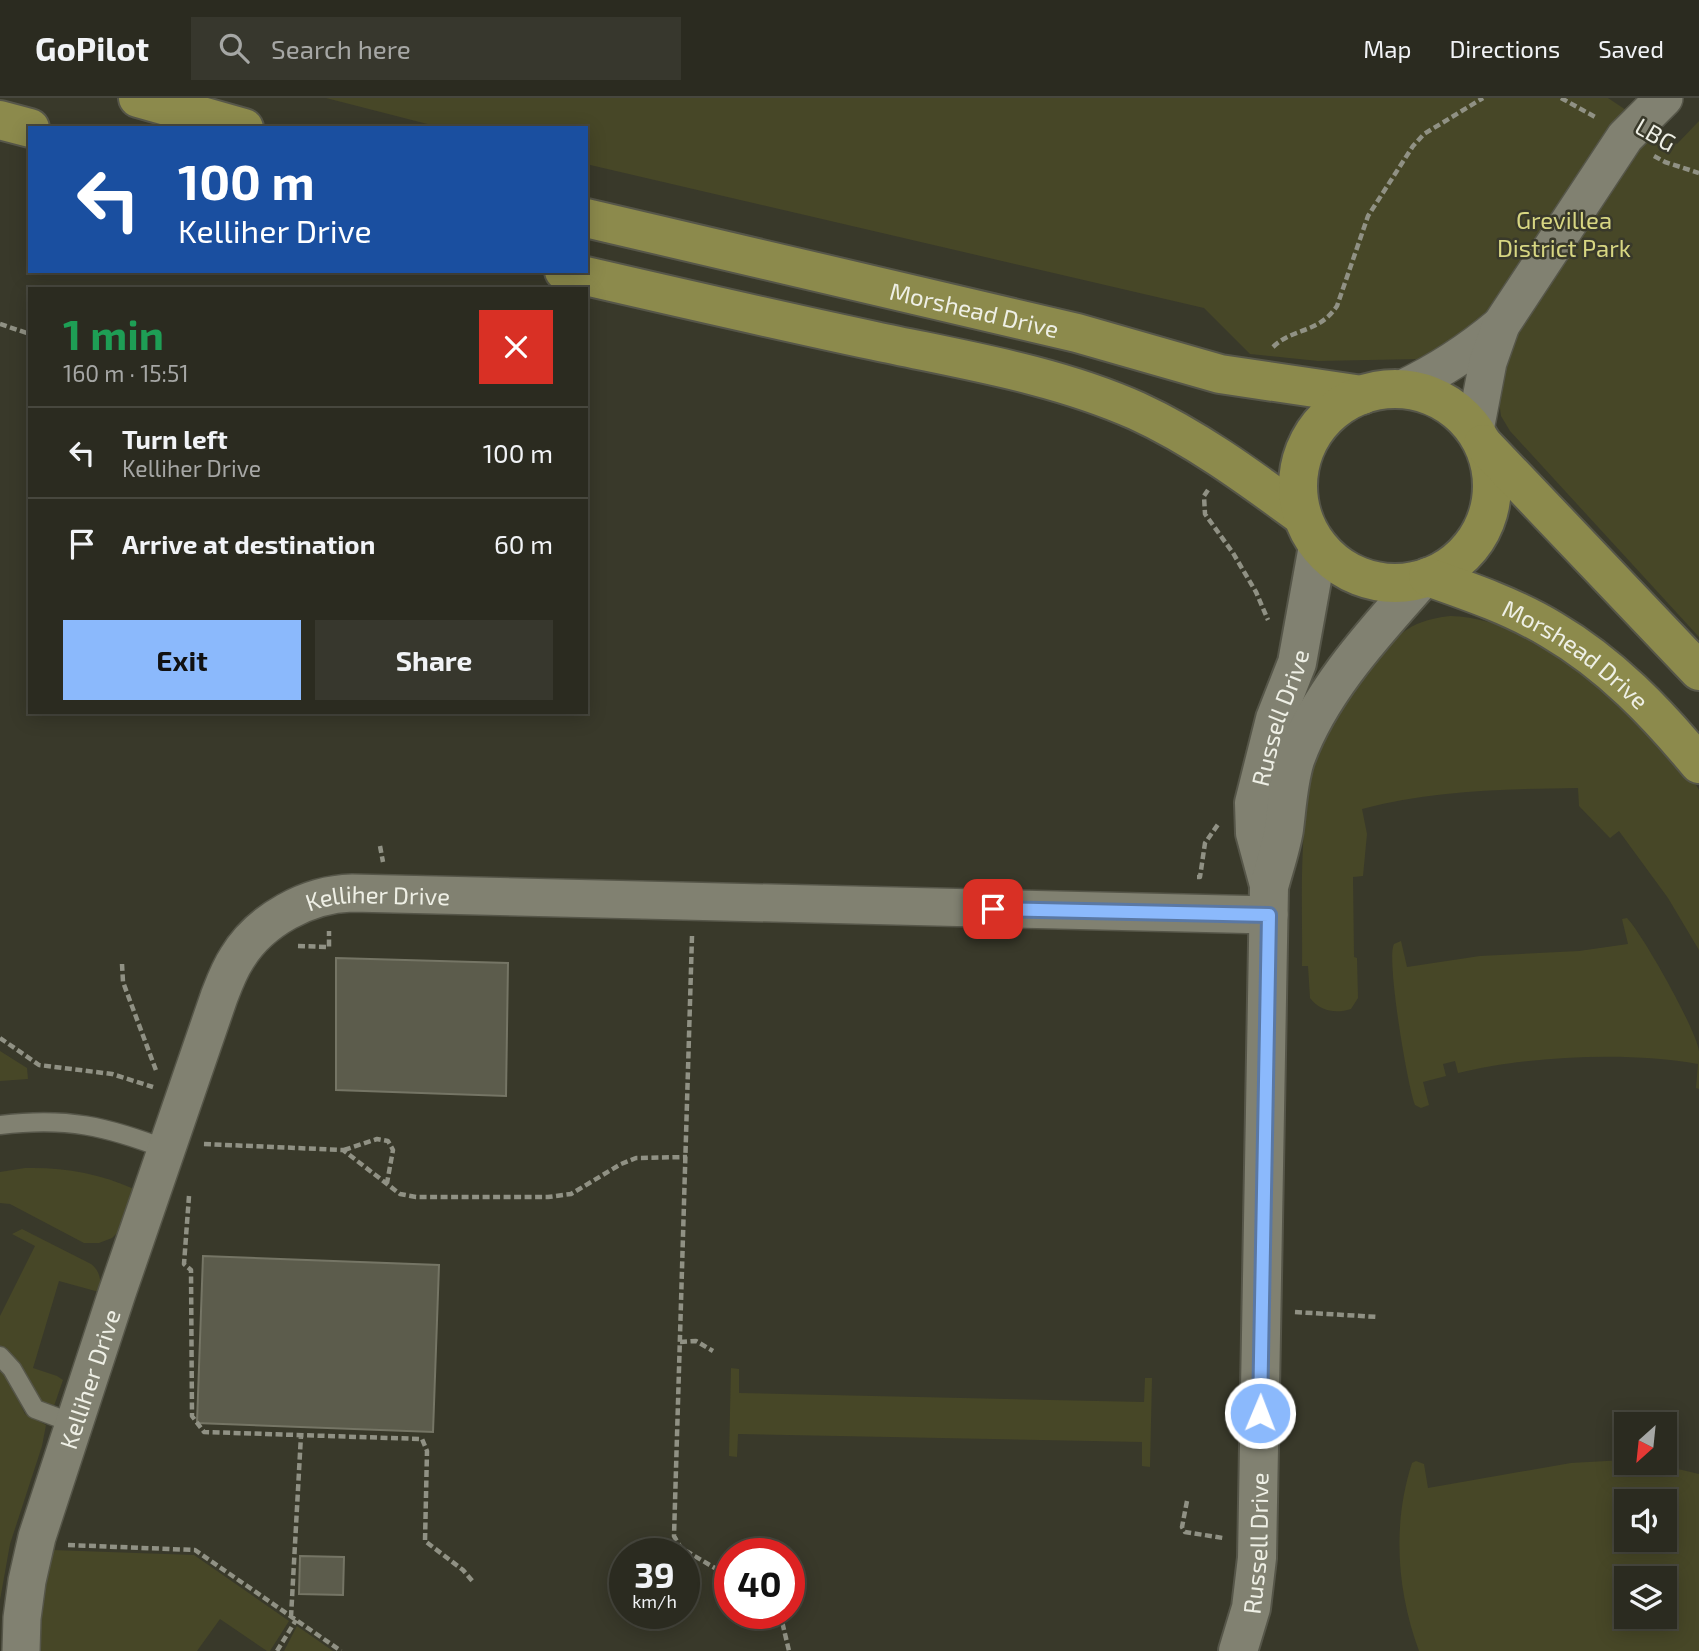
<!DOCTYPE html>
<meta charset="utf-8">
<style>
body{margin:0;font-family:"Exo 2",sans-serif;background:#37372d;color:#f1f3f6;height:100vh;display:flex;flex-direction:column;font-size:26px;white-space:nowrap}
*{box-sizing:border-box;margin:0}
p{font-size:23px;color:#a6a7a5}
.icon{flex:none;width:38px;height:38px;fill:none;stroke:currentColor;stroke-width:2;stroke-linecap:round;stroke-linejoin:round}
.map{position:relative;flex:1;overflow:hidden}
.details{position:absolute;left:28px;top:189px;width:560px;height:427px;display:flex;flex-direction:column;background:#2b2b20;border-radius:0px;box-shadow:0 4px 18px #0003,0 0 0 2px #47473e}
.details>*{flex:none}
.hud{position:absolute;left:28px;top:28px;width:560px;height:147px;border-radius:0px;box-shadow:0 4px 18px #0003,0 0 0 2px #47473e;background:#1a4fa0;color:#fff;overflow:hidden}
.needle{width:46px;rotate:207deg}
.buttons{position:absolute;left:1614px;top:1314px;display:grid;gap:14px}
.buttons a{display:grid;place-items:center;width:63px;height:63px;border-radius:0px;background:#2b2b20;box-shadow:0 4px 18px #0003,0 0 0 2px #47473e;font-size:35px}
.speed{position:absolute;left:609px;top:1440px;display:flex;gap:14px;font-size:35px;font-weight:700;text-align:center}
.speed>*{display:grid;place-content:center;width:91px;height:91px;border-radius:50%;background:#2b2b20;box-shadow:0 4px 18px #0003,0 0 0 2px #47473e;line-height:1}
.speed small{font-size:18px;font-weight:400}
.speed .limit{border:10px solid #d22;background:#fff;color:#111}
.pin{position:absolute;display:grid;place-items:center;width:60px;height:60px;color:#fff;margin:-30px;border-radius:14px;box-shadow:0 4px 10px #0006}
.me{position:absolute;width:77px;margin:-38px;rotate:1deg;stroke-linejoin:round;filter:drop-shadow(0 0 5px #0008)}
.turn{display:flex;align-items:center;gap:24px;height:147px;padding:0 35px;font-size:32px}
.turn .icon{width:91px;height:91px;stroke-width:2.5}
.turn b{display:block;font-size:49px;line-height:60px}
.round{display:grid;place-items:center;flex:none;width:74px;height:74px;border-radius:0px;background:#37372d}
.overview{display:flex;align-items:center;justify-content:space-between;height:119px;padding:0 35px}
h1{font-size:42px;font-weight:700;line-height:52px;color:#1e9e55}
.button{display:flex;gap:14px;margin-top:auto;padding:14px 35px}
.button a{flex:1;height:80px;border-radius:0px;background:#8bb9fc;color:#111;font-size:28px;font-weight:700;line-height:80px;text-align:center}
.button a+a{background:#37372d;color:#f1f3f6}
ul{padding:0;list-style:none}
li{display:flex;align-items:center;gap:21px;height:91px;padding:0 35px;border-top:2px solid #47473e}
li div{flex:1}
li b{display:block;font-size:26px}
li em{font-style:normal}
header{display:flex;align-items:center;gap:42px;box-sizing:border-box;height:98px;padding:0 35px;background:#2b2b20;border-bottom:2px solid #47473e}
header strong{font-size:33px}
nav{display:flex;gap:38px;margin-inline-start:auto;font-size:24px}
.search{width:490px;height:63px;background:#37372d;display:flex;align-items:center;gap:18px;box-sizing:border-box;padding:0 24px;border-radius:0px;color:#a6a7a5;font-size:26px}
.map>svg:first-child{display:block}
</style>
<header>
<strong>GoPilot</strong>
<div class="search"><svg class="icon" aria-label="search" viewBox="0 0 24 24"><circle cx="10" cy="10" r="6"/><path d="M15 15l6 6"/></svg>Search here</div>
<nav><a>Map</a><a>Directions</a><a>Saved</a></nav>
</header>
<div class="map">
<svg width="1699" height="1553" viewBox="0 0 1699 1553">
<rect width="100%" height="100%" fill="#39392a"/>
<!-- green -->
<path fill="#474727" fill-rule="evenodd" d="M326,0H1608L1677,46L1699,23V539L1510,333L1501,318L1497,287L1431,258L1420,261L1318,263L1250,256L1204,210L586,66V30H443Z
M1450,518C1530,520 1603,590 1656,643C1666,653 1693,679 1699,692C1699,701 1699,719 1699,729C1699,770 1699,811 1699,852L1668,800L1619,733L1610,740L1579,708L1578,690C1505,691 1433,692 1362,711L1367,736L1363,778L1353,779L1354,859L1357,860L1358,900L1351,911C1335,916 1320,913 1310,900L1308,868H1302C1303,801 1296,705 1323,644C1335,618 1351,594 1369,572C1395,539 1406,523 1450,518Z
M1627,820C1643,837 1696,931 1699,953C1699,965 1699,978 1699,991L1696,990L1698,966C1628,953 1528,958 1458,975L1455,963L1443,966L1446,978L1423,984L1429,1007L1421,1010L1415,1007C1407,986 1386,860 1394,846L1401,843L1407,869L1480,858L1579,853L1628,846L1622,821Z
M0,953L27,970L28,981L0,983Z
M25,1070C63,1069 99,1075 134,1091L118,1134L112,1140L99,1145H84L10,1106L0,1105V1074Z
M22,1131L91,1166C100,1173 102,1183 99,1194L59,1183L33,1270L57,1278L63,1282L54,1308L41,1304L6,1252L0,1248V1218L35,1148L12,1136Z
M0,1270L10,1285L25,1316L46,1327L42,1348L10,1446L0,1502Z
M731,1270L739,1271V1295L1144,1304L1145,1280H1152L1150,1369L1142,1368V1344L738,1336L737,1359L729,1358Z
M1624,1362L1626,1365H1652L1699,1376V1553H1419C1397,1493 1392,1427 1412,1365L1416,1363L1424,1366L1428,1390L1571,1365ZM1626,1404H1664V1442H1626ZM1626,1480H1664V1519H1626Z
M52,1452L194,1457L289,1523L270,1553H267L220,1521L197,1553H38L41,1504Z
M297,1528L333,1553H284Z"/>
<!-- building -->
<path fill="#5c5c4c" stroke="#757565" stroke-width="2" d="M336,860L508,865L506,998L336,992Z
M203,1158L439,1167L433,1334L197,1325Z
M300,1458L344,1459L343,1497L299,1496Z"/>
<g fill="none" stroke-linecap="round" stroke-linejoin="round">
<defs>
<path id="service" d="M0,1027C67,1019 106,1028 168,1052
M0,1258L12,1271L35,1311L75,1326"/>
<g id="minor">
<path d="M1402,291C1440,273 1469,254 1501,227"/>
<path d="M1475,332L1488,264L1501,227L1625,39L1664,0"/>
<path id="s1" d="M21,1553L22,1520L27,1483L37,1439L117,1195L219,899C224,886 229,872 237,860C260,822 308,796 352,795L1269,817"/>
</g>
<g id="tertiary">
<path id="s2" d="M1269,787L1255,735L1254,705L1275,621L1297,565L1318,448"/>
<path id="s3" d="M1238,1553L1251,1510L1257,1460L1269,789C1274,770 1281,750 1284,731C1287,708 1288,685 1295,662C1319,594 1375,534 1421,482"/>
</g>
<g id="primary">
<path d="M138,0L244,30"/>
<path d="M0,22L30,30"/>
<path id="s4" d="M586,120L1077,235L1220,276L1362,297"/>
<path d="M564,173C668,197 771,221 875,243C963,262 1054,276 1137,313C1196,340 1250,380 1302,418"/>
<circle cx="1395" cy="388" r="97"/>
<path d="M1483,346L1699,573"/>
<path id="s5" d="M1428,479C1471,494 1514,509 1552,532C1610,566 1657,615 1699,666"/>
</g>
</defs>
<!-- service casing -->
<use href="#service" stroke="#565649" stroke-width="21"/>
<!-- minor casing -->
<use href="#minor" stroke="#565649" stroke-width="40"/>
<!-- tertiary casing -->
<use href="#tertiary" stroke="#565649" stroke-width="42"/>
<!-- primary casing -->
<use href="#primary" stroke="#565649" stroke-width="42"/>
<!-- path -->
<path stroke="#909184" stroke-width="4.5" stroke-dasharray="7 3.5" stroke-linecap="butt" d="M1561,0L1597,20
M1654,58L1665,64L1699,75
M0,226L30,236
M1273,249C1294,229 1318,236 1337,208L1368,118L1413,48L1424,36L1483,0
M1208,392L1204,398L1205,416L1233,455L1256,494L1268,522
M380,748L383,764
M1197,779H1200L1205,745L1219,725
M692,838L674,1438L681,1450L730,1479
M298,848L329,849V833
M122,866L123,884L157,975
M0,940L39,967L112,976L153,989
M204,1046L343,1052L400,1096L416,1099H548L571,1096L621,1066L636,1060L687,1059
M344,1052L377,1041L388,1043L393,1052L387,1085
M189,1098L184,1166L191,1172L192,1318L204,1334L422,1341L427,1353L425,1443L463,1472L474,1485
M1295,1214L1378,1219
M680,1244L696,1243L713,1253
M1187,1403L1182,1429L1185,1434L1223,1440
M68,1447L195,1452L341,1553
M778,1516L781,1519L789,1553
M291,1519L301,1337
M277,1553L296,1522"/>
<!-- service -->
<use href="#service" stroke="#818171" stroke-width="18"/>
<!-- minor -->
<use href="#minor" stroke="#818171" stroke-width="37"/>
<!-- tertiary -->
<use href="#tertiary" stroke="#818171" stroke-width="38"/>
<!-- primary -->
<use href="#primary" stroke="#8c8a4c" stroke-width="38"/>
</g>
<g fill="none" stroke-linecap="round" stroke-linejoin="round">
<defs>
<path id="route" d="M993,811L1269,817L1260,1315"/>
</defs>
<!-- route casing -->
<use href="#route" stroke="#5a78a4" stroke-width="18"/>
<!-- route -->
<use href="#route" stroke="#8bb9fc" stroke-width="12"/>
</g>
<g text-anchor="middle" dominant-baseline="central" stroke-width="5" stroke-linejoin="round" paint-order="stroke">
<!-- street labels -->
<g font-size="24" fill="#eeefe5" stroke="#39392a">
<text transform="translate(1656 36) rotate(30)">LBG</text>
<text stroke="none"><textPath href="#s4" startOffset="399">Morshead Drive</textPath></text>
<text stroke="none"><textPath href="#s5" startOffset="168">Morshead Drive</textPath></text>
<text stroke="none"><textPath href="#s2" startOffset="173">Russell Drive</textPath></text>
<text stroke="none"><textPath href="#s1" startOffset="891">Kelliher Drive</textPath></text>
<text stroke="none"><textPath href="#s1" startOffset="282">Kelliher Drive</textPath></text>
<text stroke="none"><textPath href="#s3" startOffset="110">Russell Drive</textPath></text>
</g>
<!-- park labels -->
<g font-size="24" fill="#d7d682" stroke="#39392a">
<text x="1564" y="121">Grevillea<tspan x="1564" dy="28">District Park</tspan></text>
</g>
</g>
</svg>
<div class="buttons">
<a><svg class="needle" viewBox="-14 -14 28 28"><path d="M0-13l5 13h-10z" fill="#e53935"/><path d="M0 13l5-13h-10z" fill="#a6a7a5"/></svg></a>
<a><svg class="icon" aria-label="sound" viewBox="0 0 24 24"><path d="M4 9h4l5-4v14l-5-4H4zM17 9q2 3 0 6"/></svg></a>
<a><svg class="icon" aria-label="layers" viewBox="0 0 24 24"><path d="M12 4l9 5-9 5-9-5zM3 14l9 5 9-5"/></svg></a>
</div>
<div class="speed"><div>39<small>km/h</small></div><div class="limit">40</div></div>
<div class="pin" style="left:993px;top:811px;background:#d93025"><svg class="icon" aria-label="arrive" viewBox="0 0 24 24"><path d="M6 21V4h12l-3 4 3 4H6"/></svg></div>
<svg class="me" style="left:1260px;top:1315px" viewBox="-20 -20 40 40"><circle r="17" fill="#8bb9fc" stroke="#fff" stroke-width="3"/><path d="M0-11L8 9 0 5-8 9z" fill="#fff"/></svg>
<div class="hud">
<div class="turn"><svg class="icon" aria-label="left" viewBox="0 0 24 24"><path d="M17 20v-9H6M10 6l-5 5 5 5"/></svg><div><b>100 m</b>Kelliher Drive</div></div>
</div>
<section class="details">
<div class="overview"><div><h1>1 min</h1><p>160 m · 15:51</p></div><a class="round" style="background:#d93025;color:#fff"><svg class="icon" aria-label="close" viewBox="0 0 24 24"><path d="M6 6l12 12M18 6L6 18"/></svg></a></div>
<ul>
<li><svg class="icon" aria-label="left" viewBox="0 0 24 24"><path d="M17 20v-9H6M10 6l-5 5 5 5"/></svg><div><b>Turn left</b><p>Kelliher Drive</p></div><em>100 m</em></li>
<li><svg class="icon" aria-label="arrive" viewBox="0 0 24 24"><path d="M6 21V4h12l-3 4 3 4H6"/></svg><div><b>Arrive at destination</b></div><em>60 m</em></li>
</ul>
<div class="button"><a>Exit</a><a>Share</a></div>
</section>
</div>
